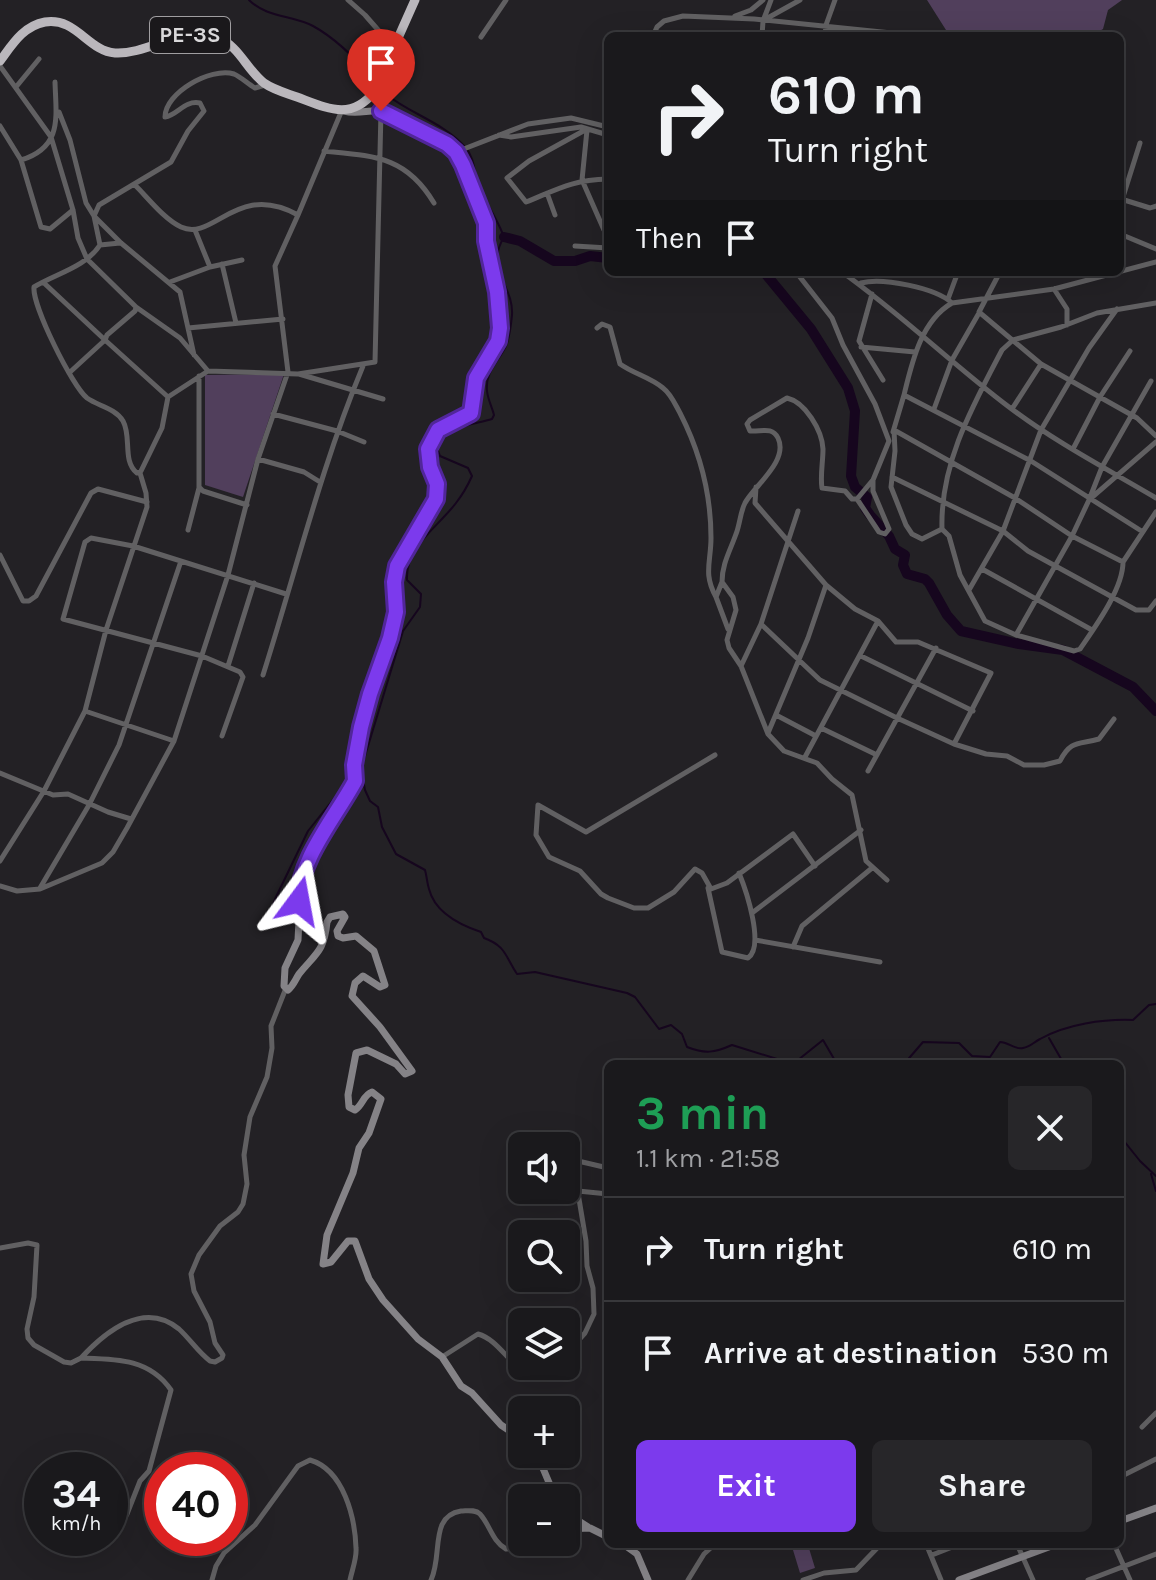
<!DOCTYPE html>
<meta charset="utf-8">
<style>
body{margin:0;font-family:Karla,sans-serif;background:#272629;color:#f1f3f6;height:100vh;display:flex;flex-direction:column;font-size:30px;white-space:nowrap}
*{box-sizing:border-box;margin:0}
p{font-size:26px;color:#9fa0a3}
.icon{flex:none;width:44px;height:44px;fill:none;stroke:currentColor;stroke-width:2;stroke-linecap:round;stroke-linejoin:round}
.map{position:relative;flex:1;overflow:hidden}
.sheet{position:absolute;left:604px;top:1060px;width:520px;height:488px;display:flex;flex-direction:column;background:#1a191c;border-radius:12px;box-shadow:0 8px 32px #0002,0 0 0 2px #38383b}
.sheet>*{flex:none}
.guide{position:absolute;left:604px;top:32px;width:520px;height:244px;border-radius:12px;box-shadow:0 8px 32px #0002,0 0 0 2px #38383b;background:#1a191c;color:#f1f3f6;overflow:hidden}
.controls{position:absolute;left:508px;top:1132px;display:grid;gap:16px}
.controls a{display:grid;place-items:center;width:72px;height:72px;border-radius:12px;background:#1a191c;box-shadow:0 8px 32px #0002,0 0 0 2px #38383b;font-size:40px}
.speed{position:absolute;left:24px;top:1452px;display:flex;gap:16px;font-size:40px;font-weight:700;text-align:center}
.speed>*{display:grid;place-content:center;width:104px;height:104px;border-radius:50%;background:#1a191c;box-shadow:0 8px 32px #0002,0 0 0 2px #38383b;line-height:1}
.speed small{font-size:20px;font-weight:400}
.speed .limit{border:12px solid #d22;background:#fff;color:#111}
.pin{position:absolute;display:grid;place-items:center;width:68px;height:68px;color:#fff;margin:-82px -34px;border-radius:50% 50% 50% 0;rotate:-45deg;box-shadow:0 0 8px #0007}
.pin .icon{rotate:45deg}
.me{position:absolute;width:88px;margin:-44px;rotate:13deg;stroke-linejoin:round;filter:drop-shadow(0 0 6px #0008)}
.turn{display:flex;align-items:center;gap:28px;height:168px;padding:0 32px;font-size:36px}
.turn .icon{width:104px;height:104px;stroke-width:2.5}
.turn b{display:block;font-size:56px;line-height:68px}
.then{display:flex;align-items:center;height:76px;padding:0 32px;background:#0003;gap:16px;font-size:30px}
.round{display:grid;place-items:center;flex:none;width:84px;height:84px;border-radius:12px;background:#272629}
.headline{display:flex;align-items:center;justify-content:space-between;height:136px;padding:0 32px}
h1{font-size:48px;font-weight:700;line-height:60px;color:#1e9e55}
.primary-button{display:flex;gap:16px;margin-top:auto;padding:16px 32px}
.primary-button a{flex:1;height:92px;border-radius:12px;background:#7c3aed;color:#fff;font-size:32px;font-weight:700;line-height:92px;text-align:center}
.primary-button a+a{background:#272629;color:#f1f3f6}
ul{padding:0;list-style:none}
li{display:flex;align-items:center;gap:24px;height:104px;padding:0 32px;border-top:2px solid #38383b}
li div{flex:1}
li b{display:block;font-size:30px}
li em{font-style:normal}
.map>svg:first-child{display:block}
</style>
<div class="map">
<svg width="1156" height="1580" viewBox="0 0 1156 1580">
<rect width="100%" height="100%" fill="#232125"/>
<!-- green -->
<path fill="#513f5c" d="M927,0H1122L1108,10L1103,29L1096,33L1082,36H954L946,30Z
M284,374L243,497L205,485V375Z
M808,1545L815,1568L800,1573L793,1550Z"/>
<g fill="none" stroke-linecap="round" stroke-linejoin="round">
<!-- stream -->
<path stroke="#16061e" stroke-width="2" d="M249,0C267,18 292,15 313,26C337,39 358,61 375,81
M361,770L365,790L370,801L378,807L382,827L396,854L425,870C427,877 427,883 429,889C435,913 460,925 481,932L484,938C506,946 505,956 517,974L535,972L627,993L635,997L659,1029L671,1025L682,1034L687,1047C705,1054 714,1053 732,1045L790,1063L798,1060L823,1040L837,1064
M357,772L361,769L403,631L420,607L421,594L407,580C405,547 438,527 456,503C463,494 468,485 472,476L468,468L440,456L436,445C448,426 472,425 492,419L494,415C492,407 488,400 487,391C485,372 498,362 506,346C510,336 511,325 512,315C514,285 484,270 504,237C498,221 490,208 481,193C473,178 477,160 465,147C444,123 411,114 387,95
M269,919L275,899L308,831L352,776
M1049,1038L1064,1064
M904,1064L923,1042L959,1043L972,1056L990,1057L1000,1042C1008,1042 1015,1050 1023,1048C1030,1047 1034,1042 1040,1039C1067,1024 1103,1019 1133,1020L1149,1005L1156,1004
M1120,1136L1140,1161L1156,1176
M1151,1174L1156,1191"/>
<!-- river -->
<path stroke="#16061e" stroke-width="10" d="M504,237L520,241L554,261H575L590,256L608,258
M764,272L811,329L848,388L855,411L851,476L855,487L867,497L865,508L870,515L889,536L895,549L905,555L903,565L907,574L925,579L929,583L947,615L961,631L1019,644L1063,650L1133,687L1156,711"/>
<!-- street -->
<path stroke="#616062" stroke-width="5" d="M348,0L365,15L393,47
M735,16L751,10L763,0
M764,20L800,0
M653,36L657,27L664,21L683,16L754,19L921,36
M762,36L763,21L771,0
M825,36L826,25L835,0
M481,37L506,0
M0,66L51,137L73,210L78,238L87,259L136,307L135,311L107,335L105,340L168,397
M265,85L255,88C248,84 241,77 234,74C210,67 165,93 165,117C178,115 184,100 200,103L204,111L188,131L171,162L99,205L94,216L100,245C86,267 55,274 34,287C32,305 72,386 87,398C98,406 115,408 123,421C132,437 122,461 137,473L141,471L162,428L168,397L208,371L298,374L375,362L381,111
M16,87L39,59
M59,112L70,140L86,203L94,216L121,243L180,292L194,355
M0,126L21,160L41,227L50,229L73,210
M587,129L529,161L507,178L526,202C558,189 572,180 608,179
M587,130L582,180L604,230
M499,135L511,137L581,127L608,135
M324,151C374,156 406,156 434,203
M456,152L528,124L571,118L608,127
M21,160C63,147 56,117 55,82
M547,193L555,215
M1121,199L1150,208L1156,206
M1122,200L1140,143
M298,215L342,110
M1120,234L1156,249
M100,245L120,243
M575,246L608,248
M222,264L236,323
M210,267L242,260
M796,272L832,318L843,345L875,404L889,441L873,480V491L889,529L885,534L879,532L857,499H852L845,491L822,488C820,476 823,462 823,449C822,430 805,402 787,398L750,420L747,424L750,431C761,432 772,426 778,438C789,461 754,486 745,503C740,513 740,524 736,534C730,551 722,564 722,582L733,597L736,610L727,640L729,648L741,666L768,734L784,751L817,763L832,779L852,795L866,861L887,880
M842,272C901,314 952,364 1009,407C1055,442 1107,469 1156,498
M1000,272L979,312L1041,364L1137,418L1156,436
M170,282L210,267L195,230
M44,283L105,340L69,373
M861,283C882,277 936,288 952,303L1054,289L1156,262
M1054,289L1067,309V325
M872,294L859,341L883,380
M948,299L958,272
M952,303C921,321 912,362 904,395L1031,461L1143,532
M1156,303L1097,313L1061,327L1013,340L1002,350C972,407 940,464 942,529L949,536L960,575L985,621L1016,635L1074,651L1080,649C1095,627 1123,589 1123,562L1156,512
M136,307L180,338L208,371
M188,328L283,319
M597,328L602,324L610,327L620,364C634,374 650,377 663,388C671,394 675,404 680,413C700,452 711,494 711,538C711,562 703,574 716,597
M861,347L915,352
M299,374L383,399
M199,376V487L203,491L247,505
M934,409L952,360L979,313
M1012,409L1041,364
M273,414L337,431L364,442
M893,432L904,395
M1073,449L1100,397L1130,351
M258,459L304,472L320,482
M892,477L1003,531L1028,551L1136,610H1149L1156,601
M756,487L755,503L826,585L855,609L878,621L896,642H918L991,673L954,744
M857,499L872,481
M1090,499L1156,442
M942,529L922,539L912,534L906,525L891,487L895,451L894,430L1015,498L1072,536L1123,562
M188,530L199,488
M0,555L23,601H29L36,596L91,493L98,489L147,502
M982,569L1092,630
M722,582L716,597L728,629
M969,590L1003,531L1041,430L1089,348L1117,309
M761,624L820,680L897,718L954,744L986,754L1007,756L1024,765H1044L1060,761C1071,739 1080,745 1099,739L1114,719
M1016,635L1072,536L1089,500L1102,467L1151,381
M861,656L973,711
M228,666L254,583
M741,666L761,624L798,511
M263,675C296,571 321,467 363,366
M85,711L174,741
M776,715L816,736
M821,728L877,755
M768,733L808,638L826,585
M222,736L243,677L240,672L202,656L63,619L85,542L91,538L133,546L286,594
M715,755L586,832L538,805L536,835L549,857L580,871L601,894L608,898L634,908H648L674,892L695,869L702,873L711,889L727,883L793,834L815,866
M805,757L878,621
M868,771L936,648
M0,773L53,795L68,794L108,812L131,819
M0,861L44,791L85,711L106,630L147,507L146,493L140,473
M0,886L17,891L40,889L102,863L113,852L127,828L174,741L228,575L258,459L288,372L275,266L298,215C236,181 214,242 181,227C164,219 148,198 135,185
M40,888L89,805L119,745L181,561
M708,888L722,952L748,958C765,946 746,890 739,873
M752,913L861,830
M755,940L880,962
M793,947L802,926L872,868
M578,1191L608,1194
M0,1248L28,1243L37,1245L34,1297L27,1329L28,1338L34,1345L64,1362L71,1363L81,1358
M566,1354L585,1333L594,1314L593,1288L587,1266L586,1241L573,1163L578,1161L608,1168
M442,1357L478,1334C507,1342 517,1390 550,1366
M1142,1427L1156,1413
M1120,1477L1156,1459
M108,1542L127,1514L140,1481L149,1471L171,1390C149,1358 115,1359 81,1358C105,1332 144,1300 179,1329C190,1339 198,1352 210,1361L215,1362L222,1358L223,1355L215,1343L210,1322L194,1291L191,1274L199,1255L220,1226L238,1212L243,1204L247,1184L244,1155L250,1117L267,1077L272,1048L271,1026L286,988
M911,1544L927,1546L941,1580
M1017,1544L1033,1580
M1114,1544L1130,1580
M932,1555L960,1544
M212,1580L216,1566L224,1553L255,1525L298,1466L310,1460C344,1470 355,1518 356,1548C357,1558 352,1570 350,1580
M431,1580C443,1555 429,1516 461,1511C467,1511 475,1509 480,1514C490,1525 492,1541 506,1549L527,1547L534,1542
M688,1580L704,1554L715,1544
M803,1580L824,1573L856,1570L881,1544
M1088,1580L1156,1554"/>
<!-- secondary -->
<path stroke="#858387" stroke-width="7" d="M344,111C359,115 373,108 387,112L447,144L456,152L486,223V241L497,292L500,328L498,341L476,378L471,413L438,430L428,449L430,467L437,484L436,499L397,566L394,582L396,612L390,638L370,694L361,727L354,765L355,781L301,881L298,940L285,968L284,986L288,990C294,985 295,980 299,974C316,953 324,952 327,922L330,917L343,914L345,917L337,931L338,936L343,938L356,936L374,951L385,985L380,987L363,976L355,983L352,996L380,1027L412,1071L405,1074L396,1064L367,1050L356,1053L348,1095L349,1107L355,1110C363,1105 363,1095 372,1092L381,1099L369,1133L359,1148L353,1173L327,1235L323,1264L331,1262L348,1241H355L369,1279L383,1300L418,1339L442,1357L461,1386L472,1393L501,1425L522,1439
M381,111V99L391,77L390,59
M537,1454L550,1485L545,1498
M566,1513L588,1527
M1120,1521L1156,1508
M566,1529L590,1528L608,1537
M533,1542H537
M623,1544L637,1554L648,1580
M959,1580L1057,1544"/>
<!-- highway -->
<path stroke="#bab7bc" stroke-width="9" d="M0,61C12,45 23,26 45,22C76,17 88,51 115,53C148,55 184,24 216,37C239,45 246,69 264,83C274,90 286,93 297,97C327,108 351,121 374,92L415,0"/>
</g>
<g fill="none" stroke-linecap="round" stroke-linejoin="round">
<defs>
<path id="route" d="M299,901C297,862 337,815 355,781L354,765L361,727L370,694L390,638L396,612L394,582L397,566L436,499L437,484L430,467L428,449L438,430L471,413L476,378L498,341L500,328L497,292L486,241V223L463,165L456,152L447,144L381,111"/>
</defs>
<!-- route casing -->
<use href="#route" stroke="#51269a" stroke-width="20"/>
<!-- route -->
<use href="#route" stroke="#7c3aed" stroke-width="14"/>
</g>
<g text-anchor="middle" dominant-baseline="central" stroke-width="7" stroke-linejoin="round" paint-order="stroke">
<!-- shield labels -->
<rect fill="#1a181b" stroke="#a09ea1" stroke-width="2" x="150" y="17" width="80" height="36" rx="6"/>
<g font-size="22" font-weight="bold" fill="#d9d8da">
<text x="190" y="35">PE-3S</text>
</g>
</g>
</svg>
<div class="controls">
<a><svg class="icon" aria-label="sound" viewBox="0 0 24 24"><path d="M4 9h4l5-4v14l-5-4H4zM17 9q2 3 0 6"/></svg></a>
<a><svg class="icon" aria-label="search" viewBox="0 0 24 24"><circle cx="10" cy="10" r="6"/><path d="M15 15l6 6"/></svg></a>
<a><svg class="icon" aria-label="layers" viewBox="0 0 24 24"><path d="M12 4l9 5-9 5-9-5zM3 14l9 5 9-5"/></svg></a>
<a>+</a>
<a>−</a>
</div>
<div class="speed"><div>34<small>km/h</small></div><div class="limit">40</div></div>
<div class="pin" style="left:381px;top:111px;background:#d93025"><svg class="icon" aria-label="arrive" viewBox="0 0 24 24"><path d="M6 21V4h12l-3 4 3 4H6"/></svg></div>
<svg class="me" style="left:299px;top:901px" viewBox="-20 -20 40 40"><path d="M0-17L14 15 0 8-14 15z" fill="#7c3aed" stroke="#fff" stroke-width="4"/></svg>
<div class="guide">
<div class="turn"><svg class="icon" aria-label="right" viewBox="0 0 24 24"><path d="M7 20v-9h11M14 6l5 5-5 5"/></svg><div><b>610 m</b>Turn right</div></div>
<div class="then">Then<svg class="icon" aria-label="arrive" viewBox="0 0 24 24"><path d="M6 21V4h12l-3 4 3 4H6"/></svg></div>
</div>
<section class="sheet">
<div class="headline"><div><h1>3 min</h1><p>1.1 km · 21:58</p></div><a class="round"><svg class="icon" aria-label="close" viewBox="0 0 24 24"><path d="M6 6l12 12M18 6L6 18"/></svg></a></div>
<ul>
<li><svg class="icon" aria-label="right" viewBox="0 0 24 24"><path d="M7 20v-9h11M14 6l5 5-5 5"/></svg><div><b>Turn right</b></div><em>610 m</em></li>
<li><svg class="icon" aria-label="arrive" viewBox="0 0 24 24"><path d="M6 21V4h12l-3 4 3 4H6"/></svg><div><b>Arrive at destination</b></div><em>530 m</em></li>
</ul>
<div class="primary-button"><a>Exit</a><a>Share</a></div>
</section>
</div>
